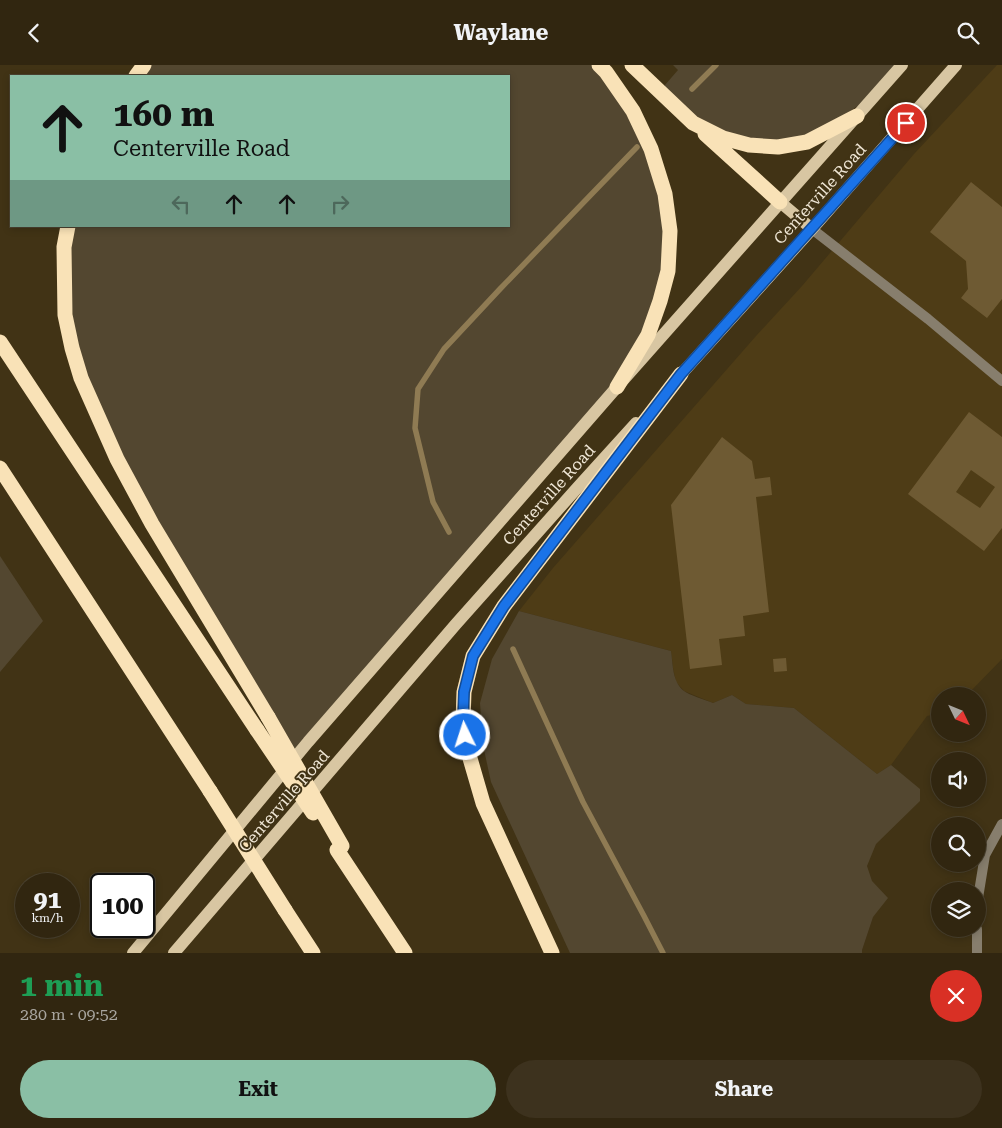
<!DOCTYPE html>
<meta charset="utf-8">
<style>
body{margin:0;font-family:"Roboto Serif",serif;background:#3d321e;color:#f1f3f6;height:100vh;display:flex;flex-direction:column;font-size:19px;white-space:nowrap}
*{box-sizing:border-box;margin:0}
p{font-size:16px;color:#a8a59f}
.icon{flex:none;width:28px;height:28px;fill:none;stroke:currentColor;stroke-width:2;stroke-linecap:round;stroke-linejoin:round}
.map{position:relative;height:888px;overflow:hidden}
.panel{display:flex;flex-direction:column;background:#312610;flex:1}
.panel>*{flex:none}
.hud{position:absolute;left:10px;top:10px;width:500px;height:152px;border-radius:0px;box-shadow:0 2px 8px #0003,0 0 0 1px #4c4330;background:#8abfa5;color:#111;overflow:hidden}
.needle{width:32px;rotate:133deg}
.tools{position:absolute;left:931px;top:622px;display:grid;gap:10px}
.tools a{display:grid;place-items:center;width:55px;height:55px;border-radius:50%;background:#312610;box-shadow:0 2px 8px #0003,0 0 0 1px #4c4330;font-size:25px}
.speed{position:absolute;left:15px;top:808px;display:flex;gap:10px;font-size:25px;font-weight:700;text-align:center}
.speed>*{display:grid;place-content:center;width:65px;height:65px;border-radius:50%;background:#312610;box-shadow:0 2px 8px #0003,0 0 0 1px #4c4330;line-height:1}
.speed small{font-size:12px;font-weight:400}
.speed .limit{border:2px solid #111;border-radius:8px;background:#fff;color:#111}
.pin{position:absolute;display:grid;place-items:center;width:42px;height:42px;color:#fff;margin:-21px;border:2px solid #fff;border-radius:50%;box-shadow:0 1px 5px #0007}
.me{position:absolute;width:55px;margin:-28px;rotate:356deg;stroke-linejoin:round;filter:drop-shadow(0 0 4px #0008)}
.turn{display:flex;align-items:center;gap:18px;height:105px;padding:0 20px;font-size:22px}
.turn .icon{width:65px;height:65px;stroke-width:2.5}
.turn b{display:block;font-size:35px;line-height:42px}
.lanes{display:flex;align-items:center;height:48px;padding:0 20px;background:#0003;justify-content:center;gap:25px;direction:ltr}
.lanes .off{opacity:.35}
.round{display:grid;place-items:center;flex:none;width:52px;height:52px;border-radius:26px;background:#3d321e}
.headline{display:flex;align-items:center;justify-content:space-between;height:85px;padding:0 20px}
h1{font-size:30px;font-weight:700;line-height:38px;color:#1e9e55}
.button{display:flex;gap:10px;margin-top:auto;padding:10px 20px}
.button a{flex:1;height:58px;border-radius:30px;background:#8abfa5;color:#111;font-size:20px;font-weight:700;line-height:58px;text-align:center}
.button a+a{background:#3d321e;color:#f1f3f6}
header{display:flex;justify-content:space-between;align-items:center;height:65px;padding:0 20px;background:#312610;font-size:22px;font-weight:700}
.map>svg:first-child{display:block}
</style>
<header><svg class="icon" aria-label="back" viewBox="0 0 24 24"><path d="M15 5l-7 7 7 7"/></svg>Waylane<svg class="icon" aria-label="search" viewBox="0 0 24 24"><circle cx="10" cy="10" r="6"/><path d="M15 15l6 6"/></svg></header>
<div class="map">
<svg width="1002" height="888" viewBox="0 0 1002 888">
<rect width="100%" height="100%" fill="#413315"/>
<!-- built -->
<path fill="#4e3c16" d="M997,0H1002V594L966,631H940V648L927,651L891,700L877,709L794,643L746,639L732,630L713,638L684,626L676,617L673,603L671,586L519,546L553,503L756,271L802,221L914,89Z"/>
<!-- green -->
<path fill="#534730" d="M148,0H591L601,9L647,82L669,161L660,244L614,324L296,694L122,405L75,292L67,161H509V11H137Z
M673,0H904L867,36L856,42L823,67L791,81L718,71L665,24V20L678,5Z
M0,491L43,556L0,607Z
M519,546L671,586C673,599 672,617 684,626C689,630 706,635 713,638L732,630L746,639L794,643L877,709L891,700L920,724V736L876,779L867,801L872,816L888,833L873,852L862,885V888H570L491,717L483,680L480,638L492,594Z"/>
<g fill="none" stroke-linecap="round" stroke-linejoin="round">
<!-- stream -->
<path stroke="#8f7b53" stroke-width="5.5" d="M692,24L716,0
M449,467L433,437L415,363L418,324L444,284L500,224L637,82
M513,584L583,737L644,851L663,888"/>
</g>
<!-- building -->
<path fill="#6e5a33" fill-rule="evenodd" d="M971,117L1002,142V234L987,253L961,233L968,224L966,196L930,167Z
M969,347L1002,372V463L984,486L908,429ZM971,405L995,422L980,443L956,427Z
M722,372L752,396L755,414L770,412L772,430L756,432L769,547L743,551L745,571L719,574L722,600L690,604L671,440Z
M786,593L787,606L774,607L773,594Z"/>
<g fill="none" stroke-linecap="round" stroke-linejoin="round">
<!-- minor -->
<path stroke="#877e6d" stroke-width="10" d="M978,833L985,790L1002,759
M977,888V864"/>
<!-- tertiary -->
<path stroke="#877e6d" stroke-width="10" d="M812,164L928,254L1002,316"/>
<!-- primary -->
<path stroke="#d8c6a2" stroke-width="12" d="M780,137L812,164
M675,316L812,164L956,0
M133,888L308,677L617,322L902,0
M174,888L456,559L578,422L636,358"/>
<!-- motorway -->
<path stroke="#f9e2b7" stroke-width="15" d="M599,0L606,7L633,46L651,84L665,129L670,166L668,206L660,236L648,270L617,322
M632,0L693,58L723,73L749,80L778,82L807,77L857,51
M136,11L144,0
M705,69L780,137
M68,161L64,182L65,250L72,283L81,313L117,394L152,459L268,652
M0,277L257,665
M0,403L210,726
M337,785L405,888
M285,845L313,888
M552,888L483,738L467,683L463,656L464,627L473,591L504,541L681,309"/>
<!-- motorway-bridge -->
<path stroke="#f9e2b7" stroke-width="15" d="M268,652L342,781
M257,665L313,748
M210,726L285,845"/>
</g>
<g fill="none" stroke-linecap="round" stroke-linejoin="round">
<defs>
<path id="route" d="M465,670L463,656L464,627L473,591L504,541L681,309L906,58"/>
</defs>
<!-- route casing -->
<use href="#route" stroke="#114b97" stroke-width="12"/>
<!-- route -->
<use href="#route" stroke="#1a73e8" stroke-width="9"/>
</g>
<g text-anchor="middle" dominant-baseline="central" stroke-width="4" stroke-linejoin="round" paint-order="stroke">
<!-- street labels -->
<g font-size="16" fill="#f0e7d6" stroke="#413315">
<text transform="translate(820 129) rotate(-48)">Centerville Road</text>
<text transform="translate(549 430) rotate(-48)">Centerville Road</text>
<text transform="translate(284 736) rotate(-49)">Centerville Road</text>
</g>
</g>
</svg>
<div class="tools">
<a><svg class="needle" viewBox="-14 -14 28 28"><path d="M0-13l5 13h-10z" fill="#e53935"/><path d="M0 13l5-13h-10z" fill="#a8a59f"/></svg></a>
<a><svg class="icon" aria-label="sound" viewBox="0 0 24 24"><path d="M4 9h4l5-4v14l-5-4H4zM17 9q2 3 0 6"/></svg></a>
<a><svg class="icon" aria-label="search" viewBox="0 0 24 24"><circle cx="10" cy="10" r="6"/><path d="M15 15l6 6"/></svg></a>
<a><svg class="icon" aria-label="layers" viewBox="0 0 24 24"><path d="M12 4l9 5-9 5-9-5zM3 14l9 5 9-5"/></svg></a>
</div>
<div class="speed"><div>91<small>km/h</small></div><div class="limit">100</div></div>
<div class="pin" style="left:906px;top:58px;background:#d93025"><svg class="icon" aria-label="arrive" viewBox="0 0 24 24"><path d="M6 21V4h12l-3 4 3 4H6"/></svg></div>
<svg class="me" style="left:465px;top:670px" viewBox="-20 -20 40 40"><circle r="17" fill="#1a73e8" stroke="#fff" stroke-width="3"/><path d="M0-11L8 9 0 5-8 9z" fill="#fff"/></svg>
<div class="hud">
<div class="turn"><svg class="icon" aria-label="ahead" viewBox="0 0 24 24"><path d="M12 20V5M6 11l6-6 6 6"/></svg><div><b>160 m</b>Centerville Road</div></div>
<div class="lanes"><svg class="icon off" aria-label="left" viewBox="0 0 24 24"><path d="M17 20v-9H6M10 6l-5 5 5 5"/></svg><svg class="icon" aria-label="ahead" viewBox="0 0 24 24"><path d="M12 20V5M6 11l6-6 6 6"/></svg><svg class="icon" aria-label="ahead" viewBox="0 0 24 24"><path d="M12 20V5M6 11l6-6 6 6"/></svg><svg class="icon off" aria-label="right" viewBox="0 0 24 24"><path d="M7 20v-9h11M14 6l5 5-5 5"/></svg></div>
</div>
</div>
<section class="panel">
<div class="headline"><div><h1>1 min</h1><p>280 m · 09:52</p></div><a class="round" style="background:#d93025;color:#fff"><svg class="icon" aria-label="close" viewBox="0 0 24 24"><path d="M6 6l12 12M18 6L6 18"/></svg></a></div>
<div class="button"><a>Exit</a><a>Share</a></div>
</section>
